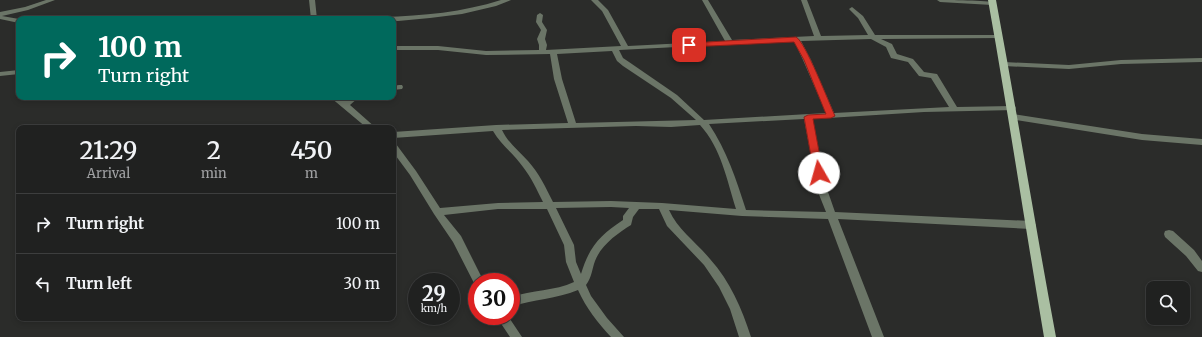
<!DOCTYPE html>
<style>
body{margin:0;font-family:Merriweather,serif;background:#282929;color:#f1f3f6;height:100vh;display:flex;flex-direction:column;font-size:15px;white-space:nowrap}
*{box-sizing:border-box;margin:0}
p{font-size:13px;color:#a2a3a5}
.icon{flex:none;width:22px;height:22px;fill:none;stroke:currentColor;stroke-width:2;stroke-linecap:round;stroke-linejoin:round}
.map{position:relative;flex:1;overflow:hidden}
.panel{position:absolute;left:16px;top:125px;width:380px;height:196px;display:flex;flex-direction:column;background:#202120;border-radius:8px;box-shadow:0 2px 6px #0003,0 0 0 1px #3d3e3e}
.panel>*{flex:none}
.guide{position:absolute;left:16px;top:16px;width:380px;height:84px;border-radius:8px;box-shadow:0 2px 6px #0003,0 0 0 1px #3d3e3e;background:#00695c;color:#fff;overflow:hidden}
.fabs{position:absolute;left:1146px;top:281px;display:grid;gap:8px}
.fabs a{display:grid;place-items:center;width:44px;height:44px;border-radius:8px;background:#202120;box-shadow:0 2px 6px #0003,0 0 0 1px #3d3e3e;font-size:20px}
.speed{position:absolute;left:408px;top:273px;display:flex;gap:8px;font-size:20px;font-weight:700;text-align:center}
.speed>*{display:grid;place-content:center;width:52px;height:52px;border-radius:50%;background:#202120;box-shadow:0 2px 6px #0003,0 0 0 1px #3d3e3e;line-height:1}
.speed small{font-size:10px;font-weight:400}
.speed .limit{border:6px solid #d22;background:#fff;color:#111}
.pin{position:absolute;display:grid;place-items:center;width:34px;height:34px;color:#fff;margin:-17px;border-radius:8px;box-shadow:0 2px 6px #0006}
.me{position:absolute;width:44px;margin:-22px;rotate:353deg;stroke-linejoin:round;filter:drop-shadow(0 0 3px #0008)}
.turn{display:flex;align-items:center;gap:14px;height:84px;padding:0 16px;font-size:18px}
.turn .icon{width:52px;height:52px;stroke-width:2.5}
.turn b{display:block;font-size:28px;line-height:34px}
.eta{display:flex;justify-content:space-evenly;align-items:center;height:68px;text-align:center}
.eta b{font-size:24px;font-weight:600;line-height:28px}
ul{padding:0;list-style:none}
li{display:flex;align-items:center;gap:12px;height:60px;padding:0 16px;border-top:1px solid #3d3e3e}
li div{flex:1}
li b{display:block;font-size:15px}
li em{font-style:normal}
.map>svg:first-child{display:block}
</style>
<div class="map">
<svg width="1202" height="337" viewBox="0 0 1202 337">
<rect width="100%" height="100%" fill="#2b2c2a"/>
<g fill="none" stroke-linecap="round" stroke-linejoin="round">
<!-- minor -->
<path fill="#6b7567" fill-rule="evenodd" d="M46,0H55L28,10L2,16L19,19V23L0,19V12L25,7Z
M309,0H315L317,19H311Z
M501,0H511L496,6L462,14L430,18L398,21H393V19H380L383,17C423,16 463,12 501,0Z
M591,0H598L608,10L628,46L725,41L702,0H708L732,40L814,36L801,0H807L821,36L868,35L858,18L849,9L852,7L863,16L875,35H1000L1001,36L998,38L881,39L892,44L897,54L913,59L924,72L937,74L957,107L1012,106H1015L1016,108L1015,110L924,112L812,119L828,192L835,212L1031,221L1034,222L1036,225L1034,228L1031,229L838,219L884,337H872L828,219L742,216L669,210C678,230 696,242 710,259C730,281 742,309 751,337H739L730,309L719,287L704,265L667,226L659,209H639L633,217L631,225C618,233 601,245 595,261C592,269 592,277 586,285L591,296L607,318L624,337H611C598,323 586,308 578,290C557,299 533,299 511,307V297C532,290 555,291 574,282L566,262L564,245L547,209H498L444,215L461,236L484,282H477V286L475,285L453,242L434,214L410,175L393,152V143L396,144L416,171L440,208L498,203L543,202C537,190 531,177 523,167C514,154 501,145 493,131L393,138V132L496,125L568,123L554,79L550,54L486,55L438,50H393V46H438L486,51L539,50V45L537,39L541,30L536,22L537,15L540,13L543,15L542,22L547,30L545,39L547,45L546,50L621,46L602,11ZM871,39L886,47L891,58L908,62L919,76L931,78L949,107L834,113L811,60L801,41ZM794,41L803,60L826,113L704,120L677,95L629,62L623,58L619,50ZM612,51L617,61L623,66L671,98L696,120L576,123L562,79L557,54ZM804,119L818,192L826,212L746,210C736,179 727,151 709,124ZM700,125C721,148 727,180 736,209L662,203L611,201L553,202C546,188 539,173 528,161C519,151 508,143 502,130L636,126L671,127ZM611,207L629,208L623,216V220C600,235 589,247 581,274L576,262L574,245L556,208Z
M937,0C948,0 988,0 995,3L992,5L940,2Z
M364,17H370L373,19H361Z
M1202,58V62L1121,64L1069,69L1004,66L1000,64L1004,62L1069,65L1121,60Z
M19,70V74L0,76V72Z
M399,85H402L403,87L402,89L393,90V86Z
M330,97H340L345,101L350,97H359L350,105L376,128H367Z
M1013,114L1142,134L1202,139V145L1142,140L1010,119L1009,117Z
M1169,230L1173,231L1194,250L1202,261V272L1198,271L1186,256L1165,237L1164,234L1165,231Z
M496,316H508L522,337H510Z"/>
<!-- major -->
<path fill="#aabfa2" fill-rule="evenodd" d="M988,0H996C1017,112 1035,225 1056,337H1044C1025,225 1008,112 988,0Z"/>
</g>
<!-- route -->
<path fill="#d93025" stroke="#8d1f18" d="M796,37C805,41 829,103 835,116L831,118L813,119L823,173L819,176L814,173L804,117L808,115L826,114L804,60L794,42L689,47L685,45L689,43Z"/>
</svg>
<div class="fabs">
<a><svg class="icon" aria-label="search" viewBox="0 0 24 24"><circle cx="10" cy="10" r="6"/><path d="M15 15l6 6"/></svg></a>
</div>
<div class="speed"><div>29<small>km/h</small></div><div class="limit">30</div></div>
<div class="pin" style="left:689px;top:45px;background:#d93025"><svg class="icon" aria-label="arrive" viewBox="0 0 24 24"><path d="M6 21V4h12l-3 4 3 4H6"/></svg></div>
<svg class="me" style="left:819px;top:173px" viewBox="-20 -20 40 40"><circle r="19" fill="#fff"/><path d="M0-13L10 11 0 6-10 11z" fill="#d93025"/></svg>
<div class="guide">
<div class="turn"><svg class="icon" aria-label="right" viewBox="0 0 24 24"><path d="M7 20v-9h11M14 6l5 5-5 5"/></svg><div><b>100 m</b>Turn right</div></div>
</div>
<section class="panel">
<div class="eta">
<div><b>21:29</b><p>Arrival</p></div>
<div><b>2</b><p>min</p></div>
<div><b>450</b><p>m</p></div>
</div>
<ul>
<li><svg class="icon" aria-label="right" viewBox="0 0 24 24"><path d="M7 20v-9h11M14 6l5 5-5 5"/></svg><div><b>Turn right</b></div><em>100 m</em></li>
<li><svg class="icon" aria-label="left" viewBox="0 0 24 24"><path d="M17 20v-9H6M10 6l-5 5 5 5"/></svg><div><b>Turn left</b></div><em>30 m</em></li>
</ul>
</section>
</div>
